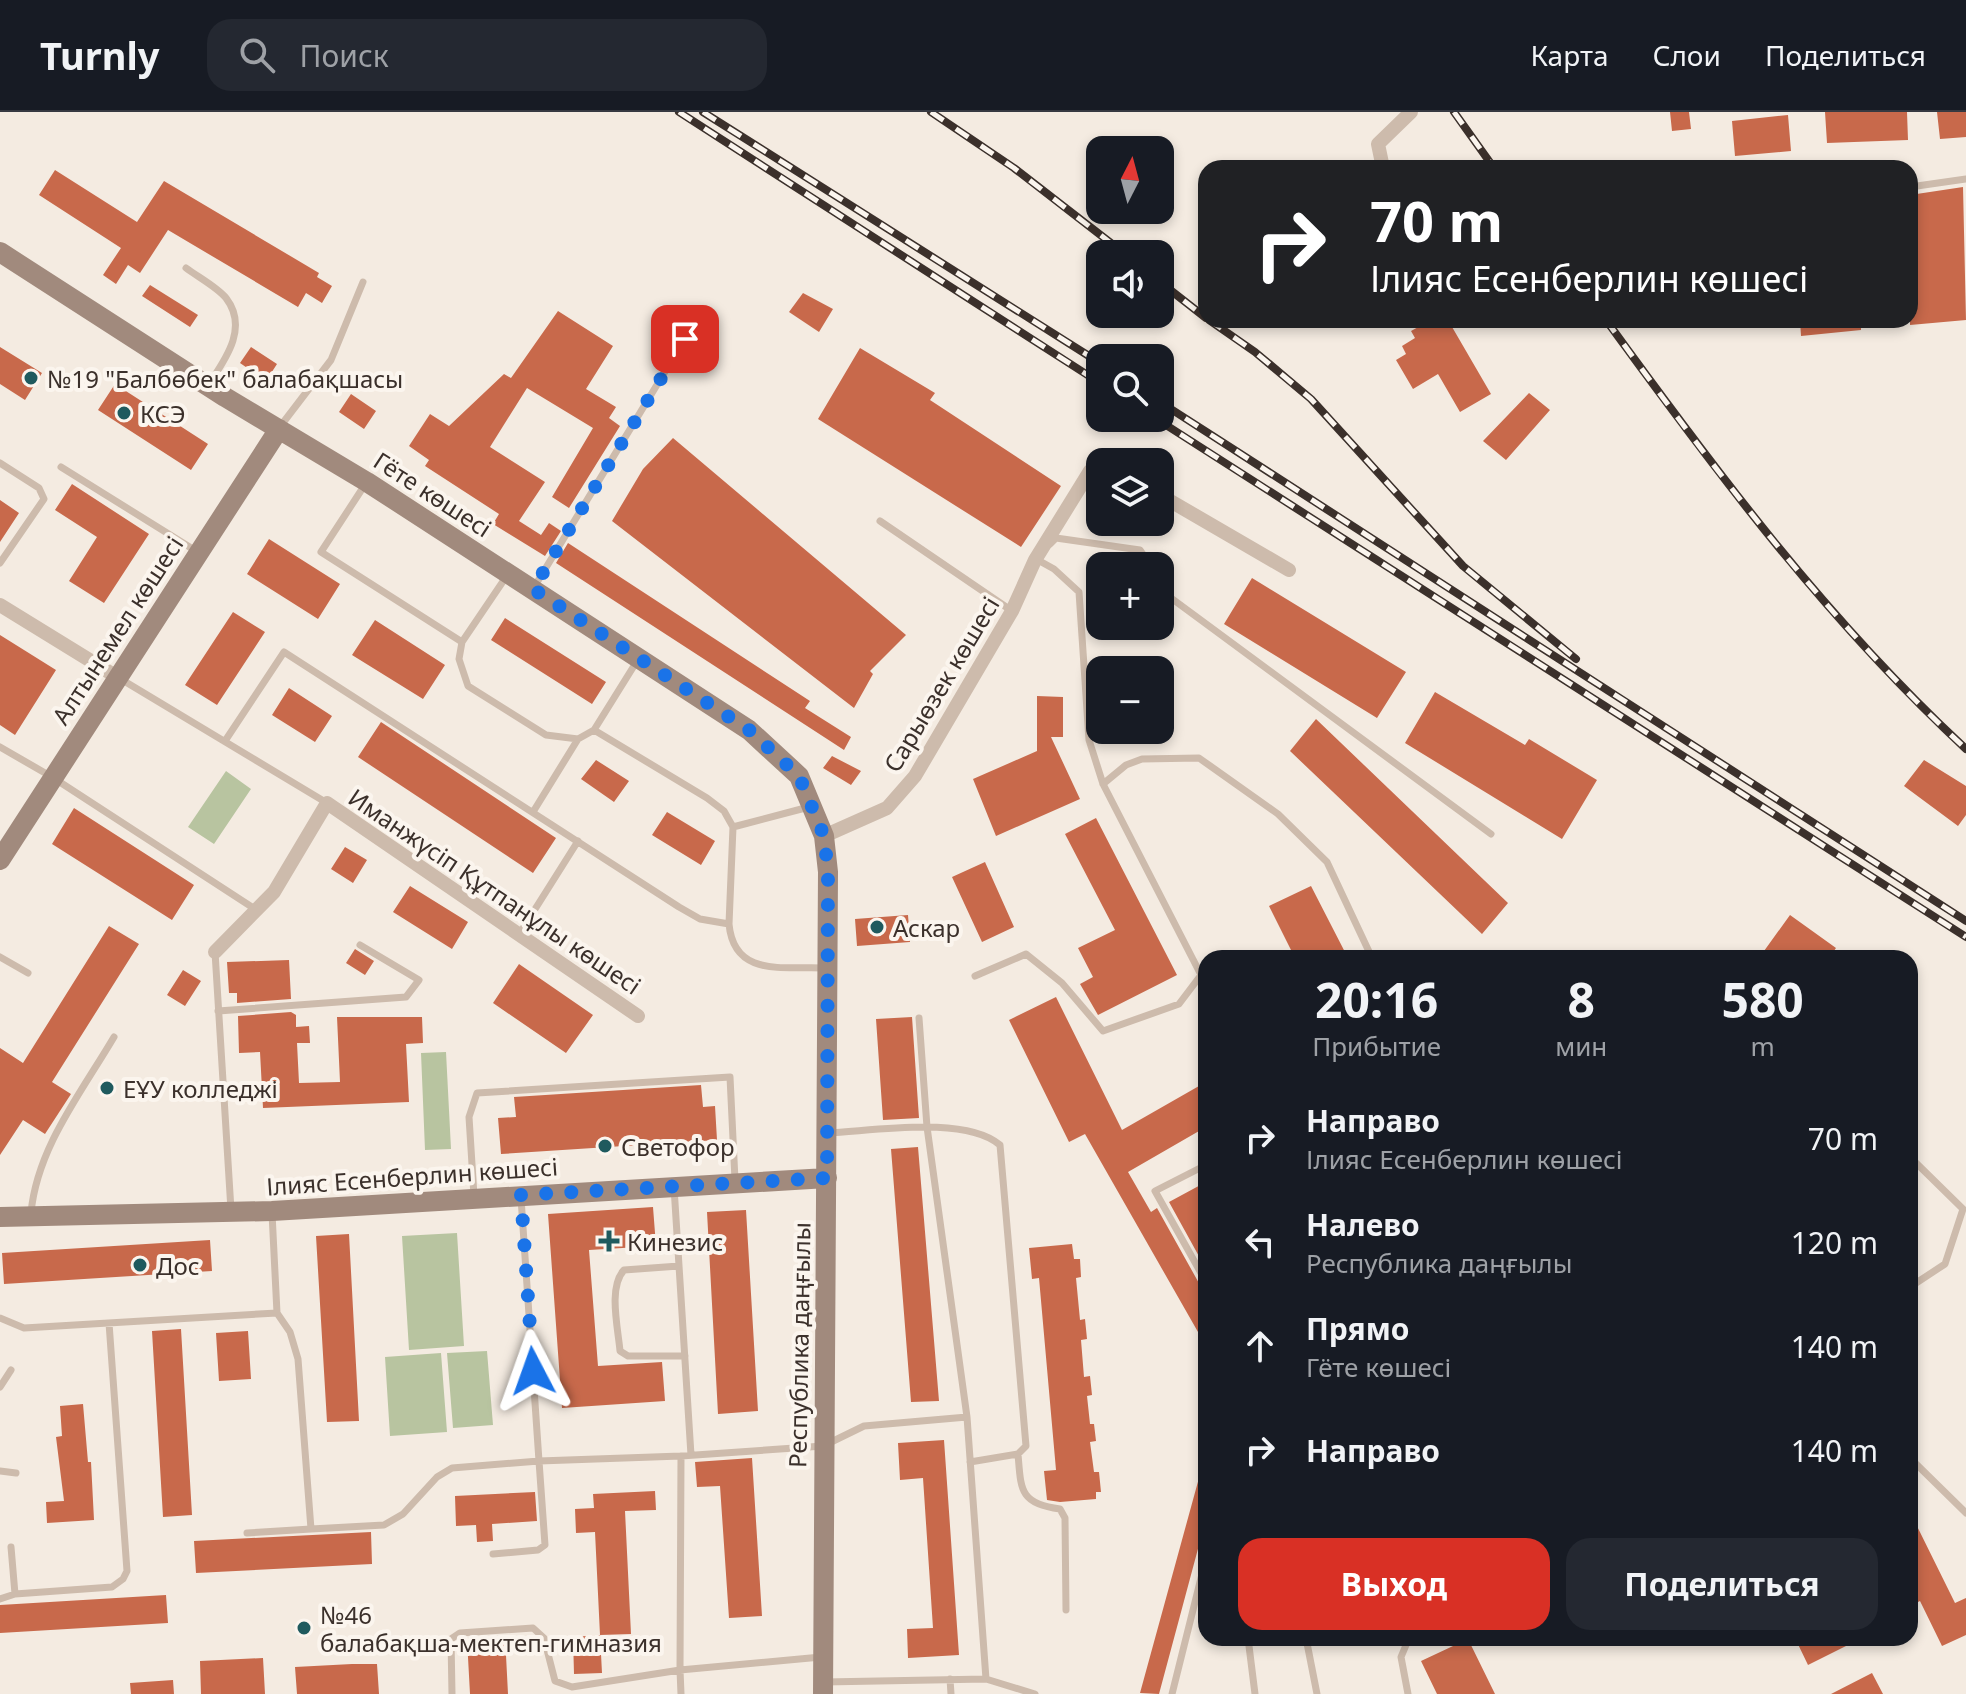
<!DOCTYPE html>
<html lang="ru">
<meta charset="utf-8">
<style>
body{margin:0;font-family:"Noto Sans",sans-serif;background:#242831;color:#f1f3f6;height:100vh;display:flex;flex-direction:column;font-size:30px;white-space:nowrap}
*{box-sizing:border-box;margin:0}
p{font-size:26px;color:#9ea1a6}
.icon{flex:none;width:44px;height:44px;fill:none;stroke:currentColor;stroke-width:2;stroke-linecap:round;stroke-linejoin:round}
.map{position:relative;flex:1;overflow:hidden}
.details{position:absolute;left:1198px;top:838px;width:720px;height:696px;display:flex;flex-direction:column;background:#171b24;border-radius:24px;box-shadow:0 4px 12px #0003}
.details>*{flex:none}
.top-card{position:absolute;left:1198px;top:48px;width:720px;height:168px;border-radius:24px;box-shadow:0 4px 12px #0003;background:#202124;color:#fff;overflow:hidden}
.needle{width:52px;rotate:6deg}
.controls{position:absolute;left:1086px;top:24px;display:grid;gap:16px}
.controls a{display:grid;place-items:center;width:88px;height:88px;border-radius:16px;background:#171b24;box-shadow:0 4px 12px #0003;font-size:40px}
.pin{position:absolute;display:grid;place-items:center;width:68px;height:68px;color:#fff;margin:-34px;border-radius:16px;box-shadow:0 4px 12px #0006}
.me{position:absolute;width:88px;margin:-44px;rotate:356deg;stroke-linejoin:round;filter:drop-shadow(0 0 6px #0008)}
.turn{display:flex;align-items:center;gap:28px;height:168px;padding:0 40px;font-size:36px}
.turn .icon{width:104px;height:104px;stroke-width:2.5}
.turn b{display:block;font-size:56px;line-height:68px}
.eta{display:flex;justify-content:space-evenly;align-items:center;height:136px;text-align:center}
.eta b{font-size:48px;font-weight:700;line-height:56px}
.cta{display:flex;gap:16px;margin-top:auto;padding:16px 40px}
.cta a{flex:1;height:92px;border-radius:24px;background:#d93025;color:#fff;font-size:32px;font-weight:700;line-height:92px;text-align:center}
.cta a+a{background:#242831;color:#f1f3f6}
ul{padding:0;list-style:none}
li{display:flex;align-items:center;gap:24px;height:104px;padding:0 40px}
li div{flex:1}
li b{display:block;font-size:30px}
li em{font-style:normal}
header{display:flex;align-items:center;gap:48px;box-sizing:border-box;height:112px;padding:0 40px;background:#171b24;border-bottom:2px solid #363941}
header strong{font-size:38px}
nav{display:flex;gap:44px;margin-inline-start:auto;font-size:28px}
.search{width:560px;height:72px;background:#242831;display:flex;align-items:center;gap:20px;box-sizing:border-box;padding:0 28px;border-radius:24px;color:#9ea1a6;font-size:30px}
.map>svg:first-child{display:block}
</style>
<header>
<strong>Turnly</strong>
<div class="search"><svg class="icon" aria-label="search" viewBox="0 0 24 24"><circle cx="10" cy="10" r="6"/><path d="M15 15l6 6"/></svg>Поиск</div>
<nav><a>Карта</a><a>Слои</a><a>Поделиться</a></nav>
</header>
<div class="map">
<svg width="1966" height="1582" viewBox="0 0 1966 1582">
<rect width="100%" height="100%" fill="#f4ebe1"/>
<!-- green -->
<path fill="#b8c4a0" d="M226,659L251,677L214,732L188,715Z
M446,940L451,1037L425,1038L421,941Z
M457,1121L464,1234L409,1238L402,1124Z
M487,1239L493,1313L453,1316L447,1241Z
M441,1241L447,1320L390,1324L385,1245Z"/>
<!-- building -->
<path fill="#c8694b" d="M1670,0H1689L1691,17L1672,19Z
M1825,0H1907L1908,28L1827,31Z
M1937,0H1966V25L1940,27Z
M1788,3L1791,39L1735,44L1732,9Z
M55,58L137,110L164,69L319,161L317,165L332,174L322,191L306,181L298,195L168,118L140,161L128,153L116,172L103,163L121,136L39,83Z
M1963,75L1966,208L1910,213V83Z
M150,173L198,203L190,215L142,184Z
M803,181L833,197L819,220L789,200Z
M558,199L613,234L586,277L616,295L609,306L620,314L569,396L552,385L593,316L527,276L490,335L545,370L519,409L541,423L549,411L561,419L545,444L493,412L499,402L425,354L429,348L409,334L430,302L449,314L504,262L511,266Z
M1431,208H1448L1491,282L1460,300L1438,262L1413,277L1396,248L1406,242L1402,234L1415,226L1411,219Z
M1800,208H1861V218L1801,224Z
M0,235L42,261L25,288L0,272Z
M251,235L277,252L266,269L240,251Z
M860,236L935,281L930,288L1061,374L1021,435L818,307Z
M115,272L208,332L191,358L98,298Z
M1529,281L1550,298L1506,348L1483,329Z
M351,282L376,299L364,317L339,300Z
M673,326L906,523L870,559L873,562L854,596L612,409L643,357Z
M72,372L149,422L104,491L69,469L97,425L55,398Z
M0,388L19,401L0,430Z
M269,427L340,472L318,507L247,462Z
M568,431L810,589L805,596L851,625L844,638L556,451Z
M1252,466L1406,560L1377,606L1224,512Z
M233,500L265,520L217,593L185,573Z
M505,506L606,570L592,592L491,528Z
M375,508L445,553L423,587L352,543Z
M0,523L56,558L15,623L0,613Z
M289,576L332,604L315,630L272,603Z
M1435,580L1525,633L1529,627L1597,668L1562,727L1405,631Z
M1037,584L1063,585V625H1051L1080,687L996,724L973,667L1037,639Z
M1316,607L1508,791L1482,822L1290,639Z
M381,610L556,726L533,761L358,645Z
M832,644L861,659L851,673L823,656Z
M596,648L629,669L614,690L581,667Z
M1924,648L1966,674V703L1958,714L1904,674Z
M74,696L194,773L172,808L52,732Z
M667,700L715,729L701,753L652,723Z
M1096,706L1177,863L1098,903L1080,872L1093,865L1078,836L1115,818L1065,722Z
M345,735L367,748L353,771L331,757Z
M985,750L1014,815L982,830L952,765Z
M410,774L468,810L452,837L393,800Z
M1311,774L1348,846H1295L1269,794Z
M908,803L910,830L857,834L855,807Z
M1790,803L1836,836L1829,846H1759Z
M109,814L139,832L52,970L71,982L45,1022L23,1008L0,1043V936L23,951Z
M355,837L374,849L365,863L346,851Z
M289,848L291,887L237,891V881H229L227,850Z
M519,852L593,903L566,941L493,891Z
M183,858L201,869L185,894L167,883Z
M1056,885L1122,1018L1206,970V1015L1128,1060L1151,1100L1157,1096L1200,1173L1206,1176V1234L1085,1022L1069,1030L1009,908Z
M291,900L296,903V915L309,914L310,931H297L299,971L340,970L337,905H422L423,931L406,932L409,990L263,996L260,940L239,941L238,904Z
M912,905L919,1006L883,1008L876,907Z
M701,973L703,995L715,994L717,1028L501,1042L498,1006L516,1005L514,985Z
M918,1035L939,1289L911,1290L891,1037Z
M1206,1070V1157L1169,1090Z
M653,1095L656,1134L589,1138L598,1254L662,1250L665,1289L562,1296L548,1102Z
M746,1098L758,1299L718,1302L707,1100Z
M349,1122L359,1309L327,1310L316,1124Z
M210,1128L212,1159L4,1172L2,1141Z
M1072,1132L1074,1147H1080L1081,1165L1076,1166L1080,1208L1085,1207L1087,1227L1081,1228L1084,1265L1090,1264L1092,1283L1087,1284L1090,1312H1094L1096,1329L1090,1330L1094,1360H1099L1101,1380H1096V1387L1060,1390L1047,1388L1044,1359L1056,1358L1039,1166L1032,1167L1029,1136Z
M181,1217L192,1403L163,1405L152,1219Z
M248,1219L251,1267L219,1269L216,1221Z
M83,1292L88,1350H91L94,1408L47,1411L46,1390L64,1389L56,1325L62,1324L60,1294Z
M944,1328L959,1543L908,1546L907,1517L933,1516L923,1366L900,1368L898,1331Z
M752,1346L762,1504L729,1506L720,1374L697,1375L695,1350Z
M1202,1355L1206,1356V1407L1159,1582L1140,1581Z
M655,1379L656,1398L625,1399L631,1522L600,1523L595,1420L576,1421L575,1397L594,1396L593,1382Z
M535,1380L537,1409L492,1412L493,1429L477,1430L476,1413L456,1414L455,1384Z
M1910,1400L1955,1491L1966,1486V1523L1942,1534L1920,1489L1910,1494Z
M371,1420L372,1452L196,1461L194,1429Z
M166,1483L168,1511L0,1521V1493Z
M600,1523L602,1561L574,1562L573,1525Z
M505,1524L508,1582H470L467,1527Z
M1795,1526H1862L1808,1553Z
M1468,1527L1495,1582H1437L1421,1549Z
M263,1546L265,1582H201L200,1549Z
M352,1552H377L379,1582H297L295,1555Z
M1872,1561L1883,1582H1831Z
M173,1568L174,1582H131L130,1571Z"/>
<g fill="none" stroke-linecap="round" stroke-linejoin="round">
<!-- lane -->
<path stroke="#cdbbac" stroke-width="7" d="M1910,75L1966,67
M186,156C198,165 217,175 226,186C249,216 225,248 209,272
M279,316L331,248L363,170
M0,351L39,376L44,387L0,451
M61,355L196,439
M366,371L321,440L462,530L459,547L468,574L546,623L578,627L594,618L707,686L724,699L733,715L809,695
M880,409L1012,499
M1050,432L1056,426L1140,438L1151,454
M1160,468L1171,486L1491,722
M533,477L700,202
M462,530L508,462
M119,566L327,691
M594,618L637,549
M225,629L284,540L679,795L700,807L729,812C734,866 784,854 825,856
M0,635L52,665L255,797
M1103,672L1126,653L1142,647L1199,646L1278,702L1327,750L1372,846
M533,700L578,627
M729,812L733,715
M520,821L578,729
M215,840L231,1098
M0,845L28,861
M975,864L1026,842L1062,871L1103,919L1179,892L1201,863L1103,672L1089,628L1079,480L1054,457L1036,447
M218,899L406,885L419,868L360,833
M828,1021C873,1019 965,1003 1000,1033L1026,1334L1018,1342L970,1350
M1910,1045L1963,1097L1945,1152L1910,1175
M1206,1053L1155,1079L1206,1170
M674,1075L691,1343
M474,1084L469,1005L477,981L730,965L735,1068
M521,1086L539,1349L681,1344
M31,1101C37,1036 81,981 114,925
M272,1101L277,1201L290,1220L298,1247L311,1417L384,1413L403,1402L437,1365L452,1356L539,1349L545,1433L538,1438L493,1442
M679,1154L624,1158C608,1175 618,1216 620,1239L628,1244H685
M0,1206L24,1216L277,1201
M0,1275L11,1258
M1018,1342C1021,1377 1019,1392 1060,1397L1065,1406L1066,1498
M1910,1346L1966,1401
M0,1359L16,1361
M247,1421L311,1417
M11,1435L15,1482
M0,1487L15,1482L112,1475L123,1467L127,1459L109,1211
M1248,1526L1255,1582
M1306,1526L1317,1582
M950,1567L951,1582
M986,1567L1035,1582
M824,1570L986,1567L967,1305L927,1015L919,906
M452,1582L451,1527L460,1521L533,1516L544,1526L555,1569L572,1575L680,1558L681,1344L823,1334L864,1314L967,1305
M681,1582L680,1558L821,1545
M1172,1582L1206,1446
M1408,1582L1401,1545L1409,1526"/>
<!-- street -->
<path stroke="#cdbbac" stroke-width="14" d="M1383,56L1378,32L1411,0
M1160,383L1289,458
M0,493L117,565
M824,724L887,696L915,664L1012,499L1035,448L1090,359L1100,352
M215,840L274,780L327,691L638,904"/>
<!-- secondary -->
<path stroke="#a18a7d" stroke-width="20" d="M0,140L225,285L367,370L749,618L799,664L824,724L828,760L823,1582
M0,748L279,317
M0,1105L272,1099L827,1066"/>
<defs>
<path id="rail" d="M679,0L1100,271
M703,0L1100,251
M931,0L1014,56L1125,142
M1454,0L1494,56
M1160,170L1206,206
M1209,208L1255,240L1311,287L1463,454L1576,547
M1606,208C1718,362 1826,507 1966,637
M1160,290L1966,809
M1155,306L1966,825"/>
</defs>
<!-- rail casing -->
<use href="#rail" stroke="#3b302b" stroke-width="8"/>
<!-- rail -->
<use href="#rail" stroke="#fbf5ee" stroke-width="5" stroke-dasharray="15" stroke-linecap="butt"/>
</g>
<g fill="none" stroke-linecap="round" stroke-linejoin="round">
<!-- route -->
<path stroke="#1a73e8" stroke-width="14" stroke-dasharray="0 25.2" d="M533,1259L521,1083L827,1066L828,760L824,724L799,664L749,618L533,477L685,227"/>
</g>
<!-- markers -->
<g fill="#1f5a5e" stroke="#fbf5ee" stroke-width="3">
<circle cx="31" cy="266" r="8"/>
<circle cx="124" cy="301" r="8"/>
<circle cx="877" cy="815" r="8"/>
<circle cx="107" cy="976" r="8"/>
<circle cx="605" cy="1034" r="8"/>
<path d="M605 1117h8v8h8v8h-8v8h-8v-8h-8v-8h8z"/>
<circle cx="140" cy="1153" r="8"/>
<circle cx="304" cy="1516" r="8"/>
</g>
<g text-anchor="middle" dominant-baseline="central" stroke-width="8" stroke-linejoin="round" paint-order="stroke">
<!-- poi labels -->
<g font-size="24" fill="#3b302b" stroke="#fbf5ee" text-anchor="start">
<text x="47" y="266">№19 "Балбөбек" балабақшасы</text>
<text x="140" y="301">КСЭ</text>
<text x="893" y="815">Аскар</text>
<text x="123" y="976">ЕҰУ колледжі</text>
<text x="621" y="1034">Светофор</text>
<text x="627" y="1129">Кинезис</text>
<text x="156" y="1153">Дос</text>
<text x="320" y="1502">№46<tspan x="320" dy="28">балабақша-мектеп-гимназия</tspan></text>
</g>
<!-- street labels -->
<g font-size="24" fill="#3b302b" stroke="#fbf5ee">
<text transform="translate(433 382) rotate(33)">Гёте көшесі</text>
<text transform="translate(117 518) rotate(-57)">Алтынемел көшесі</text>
<text transform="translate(941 572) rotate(-59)">Сарыөзек көшесі</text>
<text transform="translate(495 779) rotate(34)">Иманжүсіп Құтпанұлы көшесі</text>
<text transform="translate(412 1064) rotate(-4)">Ілияс Есенберлин көшесі</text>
<text transform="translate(799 1233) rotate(-89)">Республика даңғылы</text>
</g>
</g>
</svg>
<div class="controls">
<a><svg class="needle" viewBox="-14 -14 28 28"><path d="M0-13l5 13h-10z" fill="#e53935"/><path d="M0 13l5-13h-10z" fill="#9ea1a6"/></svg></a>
<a><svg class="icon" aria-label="sound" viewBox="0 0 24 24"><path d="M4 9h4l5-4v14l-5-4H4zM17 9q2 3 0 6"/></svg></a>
<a><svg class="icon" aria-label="search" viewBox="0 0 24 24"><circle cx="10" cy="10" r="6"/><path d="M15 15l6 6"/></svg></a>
<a><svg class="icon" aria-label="layers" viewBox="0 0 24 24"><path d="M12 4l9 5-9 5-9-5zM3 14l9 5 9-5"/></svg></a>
<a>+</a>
<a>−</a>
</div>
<div class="pin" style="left:685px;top:227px;background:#d93025"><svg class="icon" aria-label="arrive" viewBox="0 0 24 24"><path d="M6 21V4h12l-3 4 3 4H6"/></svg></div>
<svg class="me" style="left:533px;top:1259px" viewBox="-20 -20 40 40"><path d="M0-17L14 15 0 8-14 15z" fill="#1a73e8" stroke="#fff" stroke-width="4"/></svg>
<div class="top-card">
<div class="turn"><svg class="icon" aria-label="right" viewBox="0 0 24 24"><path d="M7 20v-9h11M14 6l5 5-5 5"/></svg><div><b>70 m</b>Ілияс Есенберлин көшесі</div></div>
</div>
<section class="details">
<div class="eta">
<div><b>20:16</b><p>Прибытие</p></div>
<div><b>8</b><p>мин</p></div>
<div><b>580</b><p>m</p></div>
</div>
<ul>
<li><svg class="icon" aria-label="right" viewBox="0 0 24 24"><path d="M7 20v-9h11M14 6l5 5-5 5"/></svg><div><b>Направо</b><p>Ілияс Есенберлин көшесі</p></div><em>70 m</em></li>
<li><svg class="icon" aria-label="left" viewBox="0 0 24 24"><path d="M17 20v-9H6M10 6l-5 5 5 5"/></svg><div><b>Налево</b><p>Республика даңғылы</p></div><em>120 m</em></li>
<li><svg class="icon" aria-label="ahead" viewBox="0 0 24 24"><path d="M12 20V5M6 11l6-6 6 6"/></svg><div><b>Прямо</b><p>Гёте көшесі</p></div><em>140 m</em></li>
<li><svg class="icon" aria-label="right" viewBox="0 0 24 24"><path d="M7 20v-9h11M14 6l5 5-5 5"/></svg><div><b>Направо</b></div><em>140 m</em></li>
</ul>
<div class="cta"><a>Выход</a><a>Поделиться</a></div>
</section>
</div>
